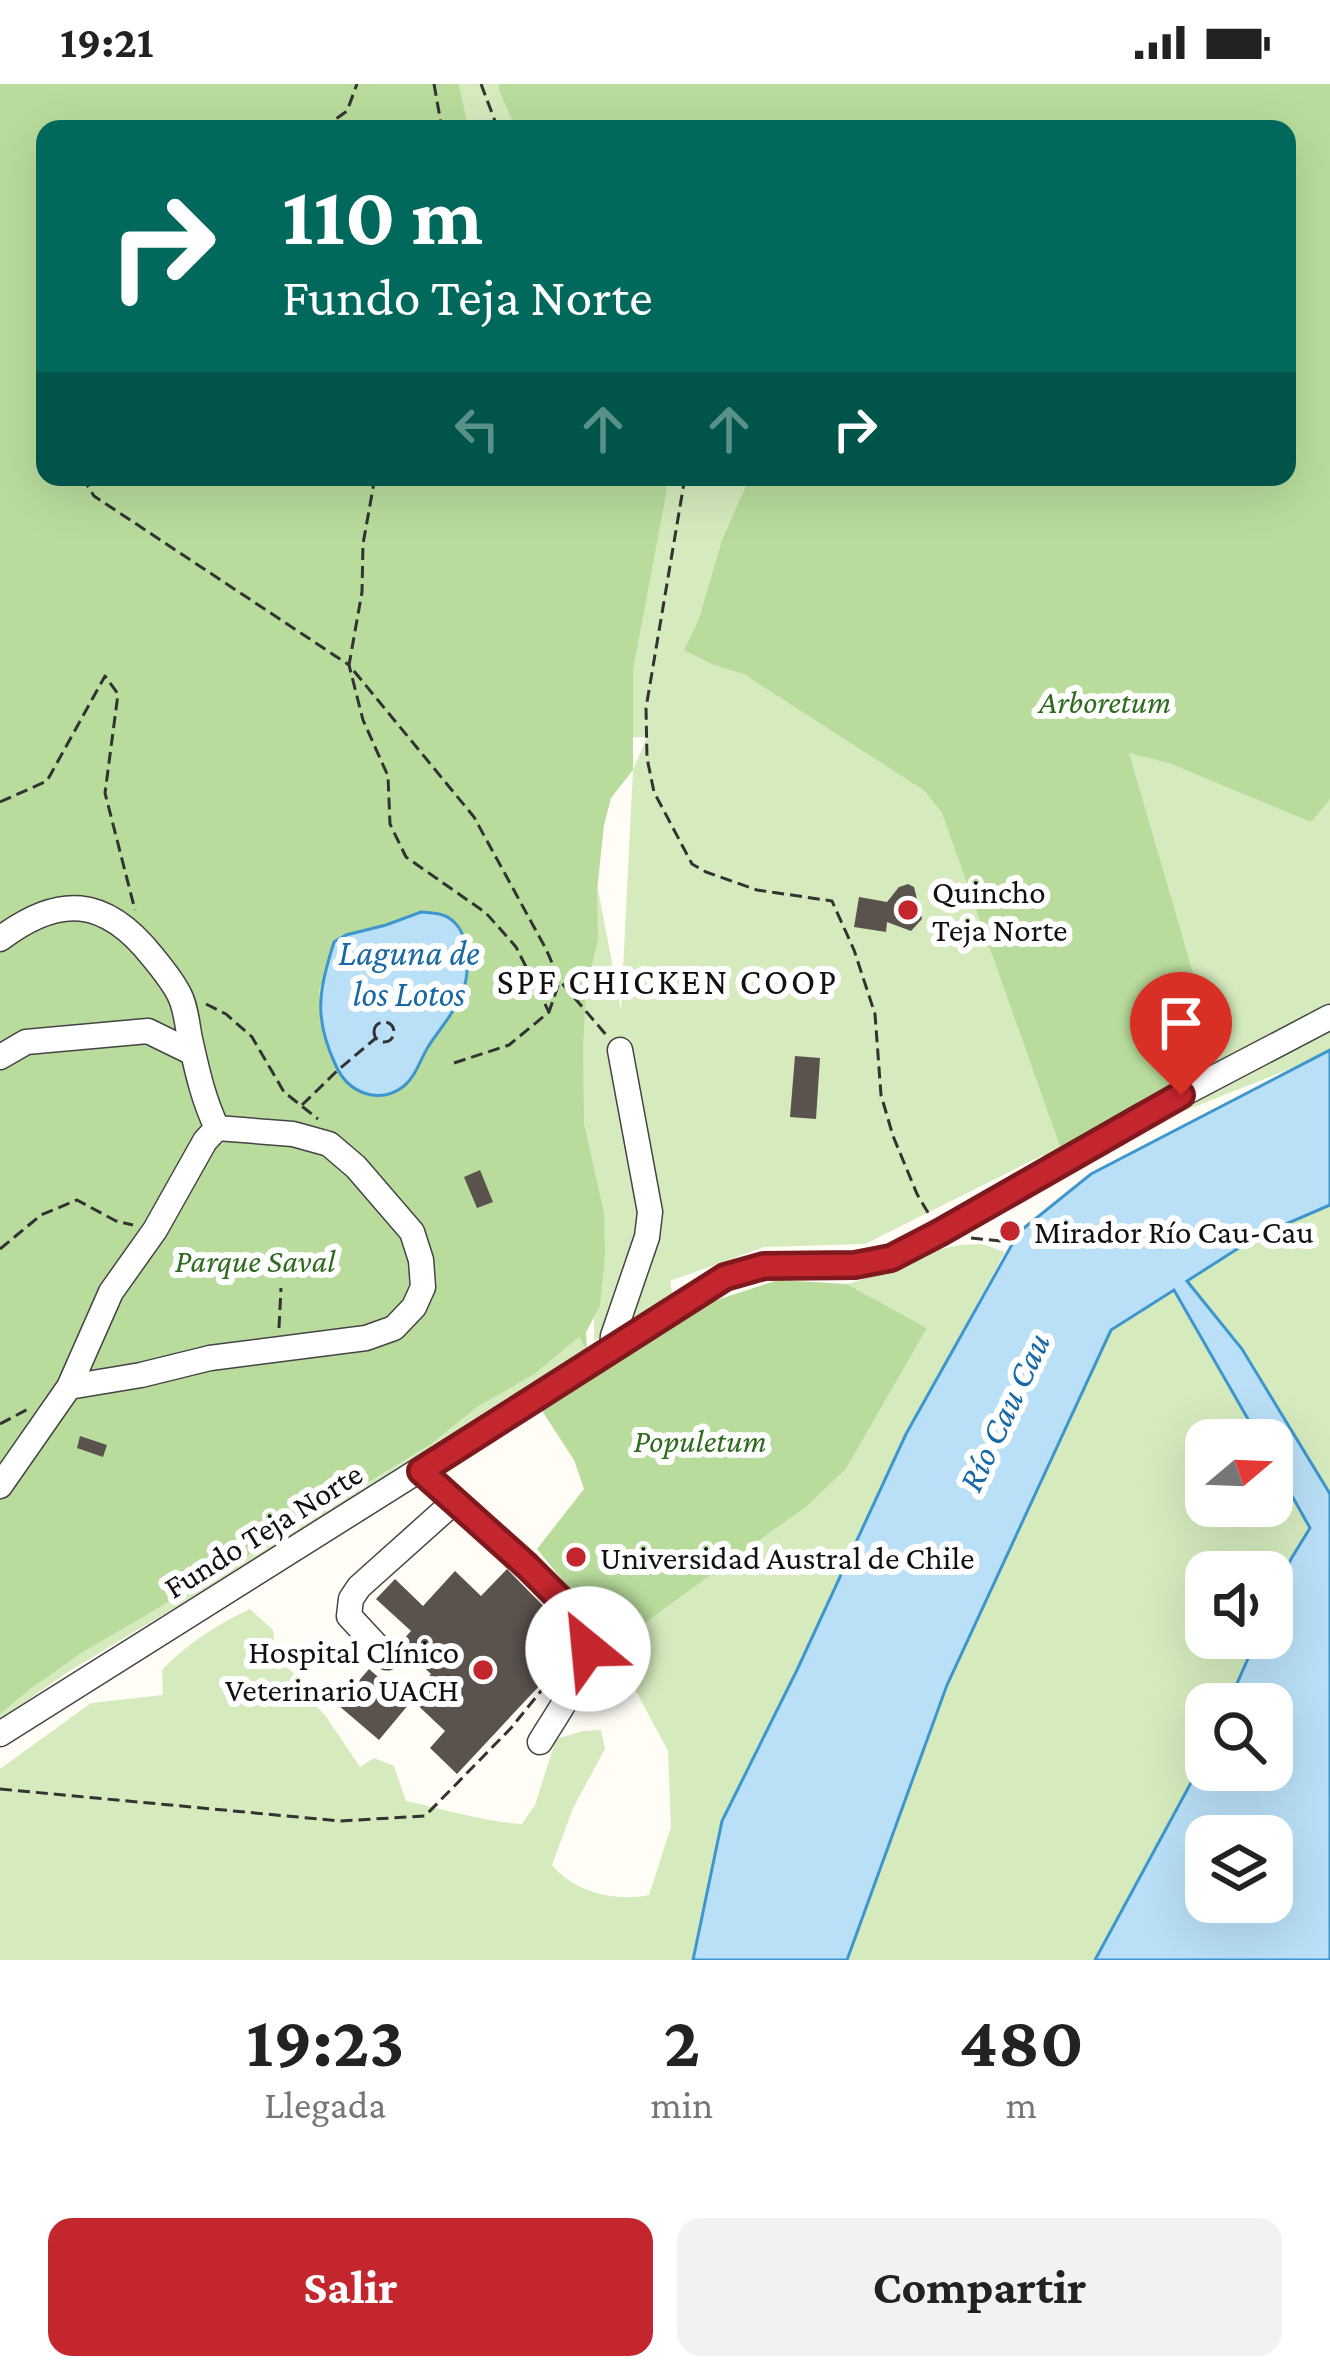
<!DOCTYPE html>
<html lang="es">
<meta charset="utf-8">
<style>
body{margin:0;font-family:"Crimson Pro",serif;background:#f2f2f2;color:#222;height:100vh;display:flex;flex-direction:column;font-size:45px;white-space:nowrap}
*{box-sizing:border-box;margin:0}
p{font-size:39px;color:#767676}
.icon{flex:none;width:66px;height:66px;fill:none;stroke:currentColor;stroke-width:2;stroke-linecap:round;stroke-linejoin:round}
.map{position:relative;height:1876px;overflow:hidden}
.sheet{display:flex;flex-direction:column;background:#fff;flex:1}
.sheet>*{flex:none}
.guide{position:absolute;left:36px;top:36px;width:1260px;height:366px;border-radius:24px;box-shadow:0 12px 48px #0002;background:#00695c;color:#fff;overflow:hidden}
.needle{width:78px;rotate:71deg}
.buttons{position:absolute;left:1185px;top:1335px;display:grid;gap:24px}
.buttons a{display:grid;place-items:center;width:108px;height:108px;border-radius:24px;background:#fff;box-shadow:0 12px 48px #0002;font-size:60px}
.pin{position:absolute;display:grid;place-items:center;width:102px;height:102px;color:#fff;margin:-123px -51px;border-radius:50% 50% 50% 0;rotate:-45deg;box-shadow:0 0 12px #0007}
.pin .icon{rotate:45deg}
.me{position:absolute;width:132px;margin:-66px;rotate:332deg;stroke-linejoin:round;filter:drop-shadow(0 0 9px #0008)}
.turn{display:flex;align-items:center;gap:42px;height:252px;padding:0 48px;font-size:54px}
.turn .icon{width:156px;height:156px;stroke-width:2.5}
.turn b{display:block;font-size:84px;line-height:102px}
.lanes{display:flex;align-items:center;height:114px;padding:0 48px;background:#0003;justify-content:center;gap:60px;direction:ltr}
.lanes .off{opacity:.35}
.eta{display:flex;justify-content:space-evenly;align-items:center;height:204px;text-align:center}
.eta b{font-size:72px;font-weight:700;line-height:84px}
.button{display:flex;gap:24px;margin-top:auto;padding:24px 48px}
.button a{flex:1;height:138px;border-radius:24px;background:#c4262e;color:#fff;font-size:48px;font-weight:700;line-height:138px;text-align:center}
.button a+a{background:#f2f2f2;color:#222}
.status{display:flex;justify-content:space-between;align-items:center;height:84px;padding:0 60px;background:#fff;direction:ltr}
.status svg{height:33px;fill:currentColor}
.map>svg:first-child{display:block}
</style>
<div class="status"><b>19:21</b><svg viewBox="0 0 49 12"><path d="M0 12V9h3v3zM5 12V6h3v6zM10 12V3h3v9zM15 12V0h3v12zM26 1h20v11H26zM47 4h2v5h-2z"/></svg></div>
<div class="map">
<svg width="1330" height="1876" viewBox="0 0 1330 1876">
<rect width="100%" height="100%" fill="#fffdf5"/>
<!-- green -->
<path fill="#d5ebbd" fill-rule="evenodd" d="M0,0H1330V969L1048,1081L1043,1071L865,1160L764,1163L670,1197L673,1213L594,1257V1163L444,983L587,1266L419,1377L71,1586L0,1635ZM45,45H1287V393H45ZM647,653L633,686L621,926L578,700V655Z
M1330,1121V1876H847L947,1601L1111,1246L1256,1153ZM1206,1356H1272V1422H1206ZM1206,1488H1272V1554H1206ZM1206,1620H1272V1686H1206ZM1206,1752H1272V1818H1206Z
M982,1160L1005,1168L906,1350L797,1586L722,1737L693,1876H0V1685L91,1619L163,1611L162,1586C188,1559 216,1541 250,1525L273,1546L275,1563L284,1580L301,1596L309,1615L325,1631L360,1683L374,1674L394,1682L406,1717C445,1725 484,1738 522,1740L535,1721L556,1655L583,1647L601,1646L605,1665L573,1724L552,1781C574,1808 615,1818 649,1811L671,1743L668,1667L621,1579L616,1562L657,1530L807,1422L846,1385L927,1244L847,1200L904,1183L927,1168L960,1161Z"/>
<!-- forest -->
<path fill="#b9dc9c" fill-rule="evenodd" d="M0,0H459L468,45H45V393H666V410L633,586V686L611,714L604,741L597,807L598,855L586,907L583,963L584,1040L604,1129L605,1172L600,1222L586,1248L587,1266L579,1253L534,1290L477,1323L431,1360L225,1485L81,1569L30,1605L0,1630ZM386,841L464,906L426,965L419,981L343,997L324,949L319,905L346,851Z
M499,0H1330V715L1311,738L1169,679L1129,669L1222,989L1060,1062L942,729L925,707L744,590L714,581L684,566L699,535L722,456L750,393H1287V45H516L499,6Z
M778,1196L847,1200L927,1244L846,1385L807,1422L657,1530L616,1562L537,1465L584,1405L574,1376L539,1322L645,1254L714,1217Z"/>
<!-- water -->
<path fill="#b9e0f7" stroke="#3f96cf" stroke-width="3" fill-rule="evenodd" d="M421,828C434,829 446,829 455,839C470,854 470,890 462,909C455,929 439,945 428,963C420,976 416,992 404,1002C378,1022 348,1008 336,982C313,933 319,907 334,858L346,851L386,841Z
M1330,966V1121L1256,1153L1187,1197L1242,1265L1330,1410V1876H1095L1206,1671V1686H1272V1620H1228L1257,1554H1272V1519L1291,1475L1310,1444L1272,1376V1356H1260L1174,1206L1111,1246L947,1601L847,1876H693L722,1737L797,1586L906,1350L1019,1148L1091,1090ZM1206,1752H1272V1818H1206Z"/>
<!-- building -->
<path fill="#5a524d" d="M908,800L914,803L922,835L911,847L887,838L886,848L854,843L859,813L887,818L899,803Z
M795,972L820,974L816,1035L790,1033Z
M480,1086L493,1118L477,1124L464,1093Z
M80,1352L107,1361L103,1373L77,1364Z
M507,1485L563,1542L534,1573L543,1582L534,1593L541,1600L457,1690L430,1664L445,1647L410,1614L431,1590L399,1560L411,1547L376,1515L395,1495L423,1522L455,1487L481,1512Z
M369,1585L409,1620L379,1656L338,1621Z"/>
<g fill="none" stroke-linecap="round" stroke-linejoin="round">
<defs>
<path id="minor" d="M0,855C59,810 105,813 152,872C161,883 172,896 179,910C186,923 187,940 190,955C197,986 203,1015 217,1044
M0,973L26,958L148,947L193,969
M612,1264L613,1252L647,1153L650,1128L620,966
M421,1387L528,1482L587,1542C597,1578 558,1627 540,1658
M0,1402L69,1303L111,1208L155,1146L205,1057L217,1044L293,1050L329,1060L356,1083L412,1148L421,1176L423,1203L414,1223L394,1244L366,1254L210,1274L141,1291L69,1303
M387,1573L349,1532L351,1515L359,1503L455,1417
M0,1650L726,1193C770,1174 806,1185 851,1182C871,1180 889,1174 907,1166L1141,1032L1330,933"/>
</defs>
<!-- minor casing -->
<use href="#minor" stroke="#444" stroke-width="27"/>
<!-- path -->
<path stroke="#333" stroke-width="3" stroke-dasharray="12 6" stroke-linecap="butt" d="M434,0L442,45
M481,0L498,45
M322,45L347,27L357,0
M82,393L94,412L349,581L363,636L388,692L390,740L406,773L486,829L516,863L549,928
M375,393L363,460L362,508L349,581L474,733L546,865L560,897L608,953
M685,393L646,624L647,674L654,708L692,780L706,788L757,806L832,817L854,866L875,930L881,1011L893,1052L917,1110L930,1132
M0,718L47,697L105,592L118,610L105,709L135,826
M206,920L226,930L252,953L284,1008L318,1035
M374 948a10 10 0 1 1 20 0a10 10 0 1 1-20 0Z
M454,979L509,961L549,928L559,899
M302,1021L338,986L376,954
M971,1154L1012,1158
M0,1165L41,1131L77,1116L116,1137L133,1141
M279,1244L281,1204
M0,1340L30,1324
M0,1705L340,1737L425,1732L511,1644L558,1586"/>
<!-- minor -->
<use href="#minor" stroke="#fff" stroke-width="24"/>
</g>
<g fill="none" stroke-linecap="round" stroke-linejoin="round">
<defs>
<path id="route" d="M588,1565L587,1542L527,1482L421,1387L725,1193L764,1182L855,1181L891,1174L941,1148L1181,1011"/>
</defs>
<!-- route casing -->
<use href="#route" stroke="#7f191e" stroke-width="30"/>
<!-- route -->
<use href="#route" stroke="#c4262e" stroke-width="21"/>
</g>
<!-- markers -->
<g fill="#c4262e" stroke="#fff" stroke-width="4.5">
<circle cx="908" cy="826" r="12"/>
<circle cx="1010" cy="1147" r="12"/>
<circle cx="576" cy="1473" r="12"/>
<circle cx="483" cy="1586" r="12"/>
</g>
<g text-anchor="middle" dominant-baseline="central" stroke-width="12" stroke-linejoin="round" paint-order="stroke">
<!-- park labels -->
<g font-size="33" font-style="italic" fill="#2f6b1f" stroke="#fff">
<text x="1105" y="617">Arboretum</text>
<text x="255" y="1176">Parque Saval</text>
<text x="700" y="1356">Populetum</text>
</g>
<!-- poi labels -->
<g font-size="33" fill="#111" stroke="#fff" text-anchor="start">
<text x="932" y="807">Quincho<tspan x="932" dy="38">Teja Norte</tspan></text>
<text x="1034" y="1147">Mirador Río Cau-Cau</text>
<text x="600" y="1473">Universidad Austral de Chile</text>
<text x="459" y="1567" text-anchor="end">Hospital Clínico<tspan x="459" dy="38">Veterinario UACH</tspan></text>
</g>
<!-- street labels -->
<g font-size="33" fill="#111" stroke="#fff">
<text transform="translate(263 1446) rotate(-32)">Fundo Teja Norte</text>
</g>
<!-- water labels -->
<g font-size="36" font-style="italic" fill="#1768a6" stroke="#fff">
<text x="409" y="869">Laguna de<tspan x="409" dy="41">los Lotos</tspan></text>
<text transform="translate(1004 1328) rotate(-65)">Río Cau Cau</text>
</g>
<!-- neighbourhood labels -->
<g font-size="36" letter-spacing="3" fill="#111" stroke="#fff">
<text x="668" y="898">SPF CHICKEN COOP</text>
</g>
</g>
</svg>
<div class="buttons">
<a><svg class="needle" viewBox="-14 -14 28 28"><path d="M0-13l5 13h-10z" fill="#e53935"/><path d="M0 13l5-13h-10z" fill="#767676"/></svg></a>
<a><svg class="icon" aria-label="sound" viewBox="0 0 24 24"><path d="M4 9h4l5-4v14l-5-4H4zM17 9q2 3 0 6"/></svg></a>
<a><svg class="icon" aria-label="search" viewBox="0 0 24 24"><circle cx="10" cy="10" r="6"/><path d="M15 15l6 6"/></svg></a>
<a><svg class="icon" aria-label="layers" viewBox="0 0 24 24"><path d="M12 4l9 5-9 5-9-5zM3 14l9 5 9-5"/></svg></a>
</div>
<div class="pin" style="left:1181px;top:1011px;background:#d93025"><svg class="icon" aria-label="arrive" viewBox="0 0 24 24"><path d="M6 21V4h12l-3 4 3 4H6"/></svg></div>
<svg class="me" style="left:588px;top:1565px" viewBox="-20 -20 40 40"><circle r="19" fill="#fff"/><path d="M0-13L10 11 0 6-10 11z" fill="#c4262e"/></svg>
<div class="guide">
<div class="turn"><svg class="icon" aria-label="right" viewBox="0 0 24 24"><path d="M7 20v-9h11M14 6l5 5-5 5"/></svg><div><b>110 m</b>Fundo Teja Norte</div></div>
<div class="lanes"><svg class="icon off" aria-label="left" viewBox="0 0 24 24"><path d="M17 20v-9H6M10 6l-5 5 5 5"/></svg><svg class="icon off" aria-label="ahead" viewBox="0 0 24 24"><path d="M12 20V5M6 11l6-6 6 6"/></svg><svg class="icon off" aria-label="ahead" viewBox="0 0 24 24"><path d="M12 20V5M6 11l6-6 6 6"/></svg><svg class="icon" aria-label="right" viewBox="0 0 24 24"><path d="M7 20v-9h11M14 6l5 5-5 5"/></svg></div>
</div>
</div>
<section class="sheet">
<div class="eta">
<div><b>19:23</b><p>Llegada</p></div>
<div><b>2</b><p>min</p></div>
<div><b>480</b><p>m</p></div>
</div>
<div class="button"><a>Salir</a><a>Compartir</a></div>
</section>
